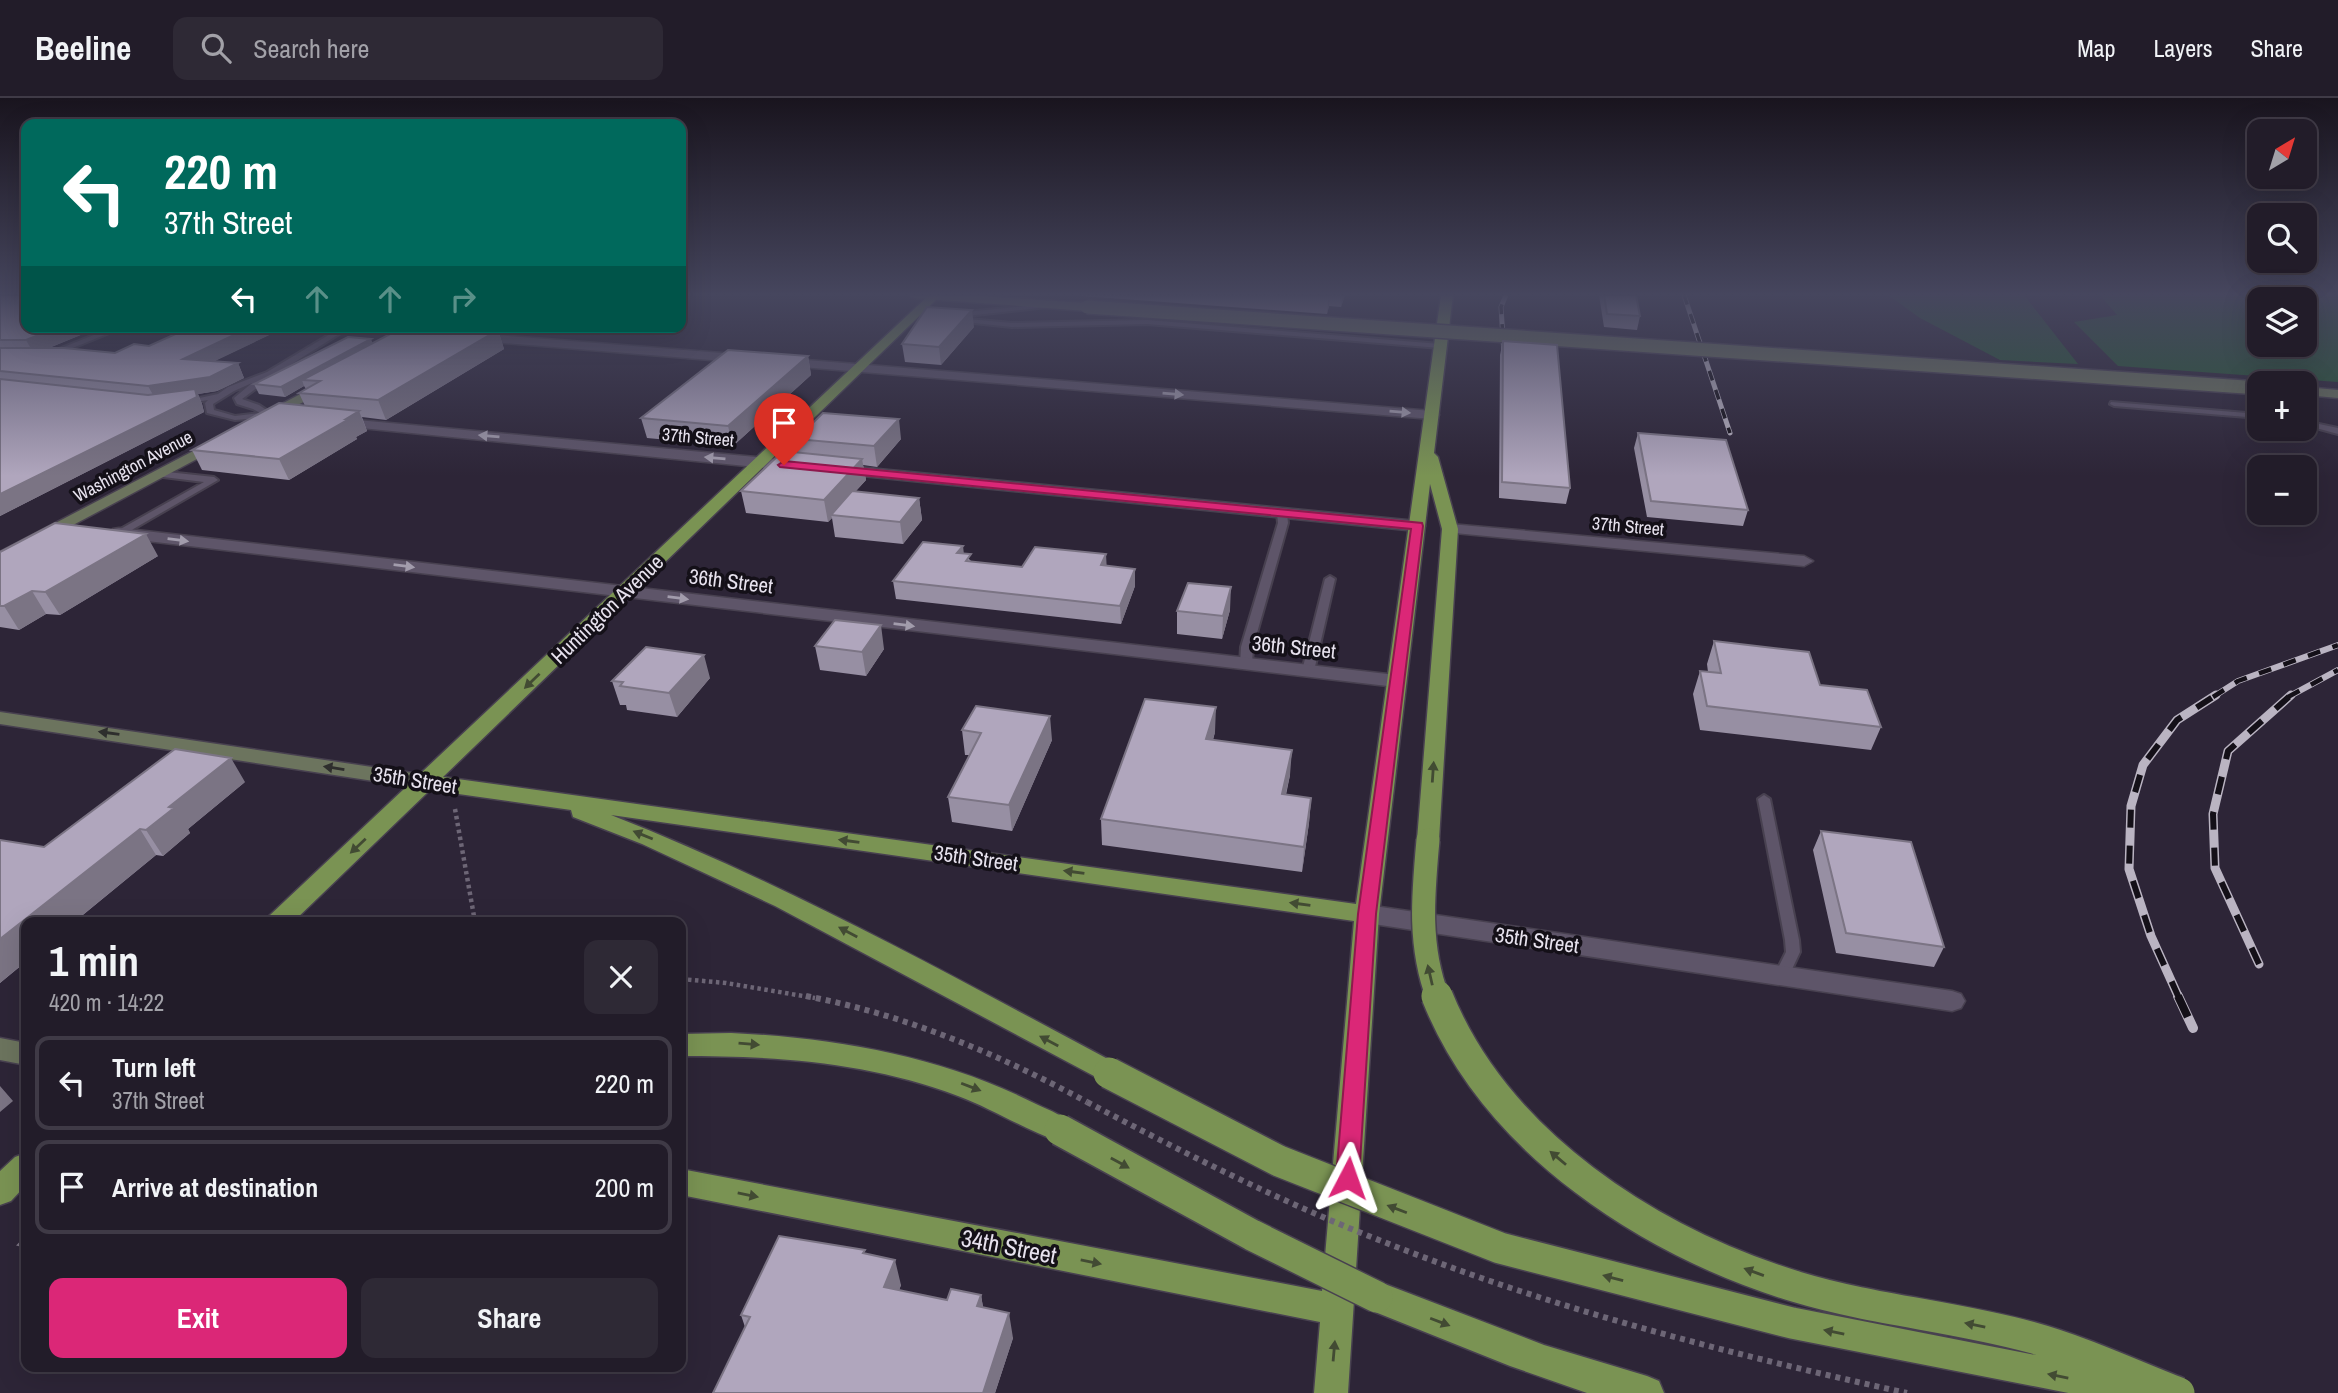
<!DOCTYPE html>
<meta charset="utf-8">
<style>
body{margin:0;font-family:"Archivo Narrow",sans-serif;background:#2e2935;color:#f1f3f6;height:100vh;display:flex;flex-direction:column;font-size:26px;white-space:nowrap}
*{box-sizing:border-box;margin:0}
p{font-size:23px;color:#a2a1a8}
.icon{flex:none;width:38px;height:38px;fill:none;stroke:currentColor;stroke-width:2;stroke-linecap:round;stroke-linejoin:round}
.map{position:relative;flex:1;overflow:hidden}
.side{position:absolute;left:21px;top:819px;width:665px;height:455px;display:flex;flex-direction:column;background:#221c29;border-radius:14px;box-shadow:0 7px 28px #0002,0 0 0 2px #3f3a46}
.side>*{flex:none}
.top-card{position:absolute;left:21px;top:21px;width:665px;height:214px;border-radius:14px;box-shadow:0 7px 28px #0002,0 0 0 2px #3f3a46;background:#00695c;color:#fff;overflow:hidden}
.needle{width:46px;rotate:38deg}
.buttons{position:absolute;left:2247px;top:21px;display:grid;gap:14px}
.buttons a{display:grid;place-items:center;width:70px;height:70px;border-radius:14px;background:#221c29;box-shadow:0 7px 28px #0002,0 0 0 2px #3f3a46;font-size:35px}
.pin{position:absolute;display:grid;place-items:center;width:60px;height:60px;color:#fff;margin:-72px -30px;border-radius:50% 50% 50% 0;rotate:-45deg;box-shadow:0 0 7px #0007}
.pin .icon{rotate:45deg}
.me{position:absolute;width:77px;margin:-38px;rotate:4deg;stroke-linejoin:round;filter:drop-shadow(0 0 5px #0008)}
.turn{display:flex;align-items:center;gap:24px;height:147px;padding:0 28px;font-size:32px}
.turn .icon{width:91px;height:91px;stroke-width:2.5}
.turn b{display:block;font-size:49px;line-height:60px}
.lanes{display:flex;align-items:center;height:66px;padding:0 28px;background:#0003;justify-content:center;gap:35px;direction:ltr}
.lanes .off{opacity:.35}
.round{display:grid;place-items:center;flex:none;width:74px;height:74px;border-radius:14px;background:#2e2935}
.summary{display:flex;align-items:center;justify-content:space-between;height:119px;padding:0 28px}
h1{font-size:42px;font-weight:700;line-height:52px}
.button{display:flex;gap:14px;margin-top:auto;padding:14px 28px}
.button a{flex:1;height:80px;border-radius:14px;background:#db2777;color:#fff;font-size:28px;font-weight:700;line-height:80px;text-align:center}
.button a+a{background:#2e2935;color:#f1f3f6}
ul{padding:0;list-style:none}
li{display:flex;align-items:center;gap:21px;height:94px;margin:0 14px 10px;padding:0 14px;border:4px solid #3f3a46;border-radius:14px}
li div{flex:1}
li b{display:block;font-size:26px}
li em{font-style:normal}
header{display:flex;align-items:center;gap:42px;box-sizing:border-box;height:98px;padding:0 35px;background:#221c29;border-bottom:2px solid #3f3a46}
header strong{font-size:33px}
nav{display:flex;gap:38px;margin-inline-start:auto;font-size:24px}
.search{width:490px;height:63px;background:#2e2935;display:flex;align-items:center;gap:18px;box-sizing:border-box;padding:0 24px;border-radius:14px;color:#a2a1a8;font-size:26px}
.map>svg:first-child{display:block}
</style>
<header>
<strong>Beeline</strong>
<div class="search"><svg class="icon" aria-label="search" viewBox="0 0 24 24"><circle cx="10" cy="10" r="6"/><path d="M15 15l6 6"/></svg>Search here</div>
<nav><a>Map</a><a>Layers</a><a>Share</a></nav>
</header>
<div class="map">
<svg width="2338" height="1295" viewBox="0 0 2338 1295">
<rect width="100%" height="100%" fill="#2d2537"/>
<!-- green -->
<path fill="#265833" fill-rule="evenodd" d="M1888,197H2024L2078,266L2000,262L1920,220Z
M2100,197H2338V284L2118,268L2074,224L2117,217ZM2259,201H2305V247H2259Z"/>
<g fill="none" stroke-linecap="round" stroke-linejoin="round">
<defs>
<path id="lane" d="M1054,205L1057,207L1056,208L957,219L954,217L957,215Z
M957,220L1012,225L1147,222L1440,246L1444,248L1440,250L1147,226L1012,229L955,223V221Z
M114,229H124L53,258L46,256Z
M342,229H350L273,278L242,301L259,307L271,315V319L235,322L207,315L205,305L208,302L185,306L181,304L218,296L228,289L267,274ZM252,285L234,300L237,306L253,311L260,315L235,318L214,312L213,306L234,293Z
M2111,304L2259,316V320L2114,308L2110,306Z
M2305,323L2338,330V336L2305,327Z
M158,373L214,379L218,382L123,437H117V433L204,384L155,378L154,376Z
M1282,412L1287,415L1288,425L1253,549L1252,566L1246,569L1240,566L1241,549L1278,425L1277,415Z
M1330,478L1335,481L1314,573L1308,576L1302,573L1325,481Z
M1764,697L1770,701L1799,842L1800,854L1787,882L1782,884L1777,882L1774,878L1786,854L1785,842L1758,701Z"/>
<path id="street" d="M472,235L747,257L753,261L747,265L468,242V236Z
M782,260L1432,313L1439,317L1432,321L777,267L776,264Z
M336,320L798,363L806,368L798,373L331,327L329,324Z
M837,367L1417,423L1425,428L1417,433L832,375L829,372Z
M1450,426L1804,458L1813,463L1804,468L1444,434L1442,431Z
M119,430L1396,577L1406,583L1396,589L113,439L111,435L113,431Z
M1367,807L1952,893L1961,896L1965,903L1961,910L1952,913L1367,825L1358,822L1355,816L1358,810Z"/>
<path id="secondary" d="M908,197H962L1087,205L1093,209L1087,213L914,200Z
M325,283L330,284V290L269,322H259L257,319Z
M2305,289L2338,292V300L2305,297Z
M220,339L227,343L225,346L0,466V454Z
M0,614L426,677L434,679L437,684L434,689L426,691L0,626Z
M0,940L26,945V967L0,962Z"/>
<path id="primary" d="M929,197H941L443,679L1356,806L1441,197H1453L1434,355L1438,359L1458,431L1439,742L1436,747L1428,750L1420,747L1417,742L1442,431L1430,386L1379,816L1348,1295H1314L1320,1224L681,1097V1071L1322,1193L1354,823L611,717C787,786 952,878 1119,967L1123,975L1119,983L1109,986L775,808L642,746L573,719L571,712L430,692L293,824H266L269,818Z
M731,935C836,940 941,958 1036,1006C1050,1013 1068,1018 1075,1032L1070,1041L1060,1044C1025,1032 993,1011 958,998C868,964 776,958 681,958V936Z
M26,1055V1087L11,1103L0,1107V1073L15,1059Z
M1377,1183L1544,1247L1647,1278L1659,1283L1664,1295H1587L1510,1268L1365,1210L1361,1199L1365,1188Z"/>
</defs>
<!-- lane casing -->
<use href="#lane" stroke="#484150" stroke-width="4"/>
<!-- street casing -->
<use href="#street" stroke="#484150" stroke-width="3"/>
<!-- secondary casing -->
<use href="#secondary" stroke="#484150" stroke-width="3"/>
<!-- primary casing -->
<use href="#primary" stroke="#484150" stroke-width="3"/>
<!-- path-far1 -->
<path stroke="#6d6676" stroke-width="4.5" stroke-dasharray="3.5 3.5" stroke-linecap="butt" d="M455,711L475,824
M681,881L726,885L815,900"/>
<!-- path -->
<path stroke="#6d6676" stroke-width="6" stroke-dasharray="5 5" stroke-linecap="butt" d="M806,898C906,917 998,956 1087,1004"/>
<!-- lane -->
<use href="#lane" fill="#5e5569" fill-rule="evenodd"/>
<!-- street -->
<use href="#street" fill="#5e5569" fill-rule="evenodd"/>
<!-- secondary -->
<use href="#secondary" fill="#6c745e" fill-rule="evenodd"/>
<!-- primary -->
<use href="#primary" fill="#7a9353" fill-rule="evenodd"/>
<defs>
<path id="rail-far3" d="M1684,197L1730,335
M1504,256L1501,209L1506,197"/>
<path id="rail-far2" d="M2213,599L2238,583L2338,547
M2288,599L2338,572"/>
<path id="rail-far1" d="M2259,866L2215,770L2213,716L2228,653L2291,597
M2179,900L2151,838L2129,771L2131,708L2143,667L2177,622L2216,597"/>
<path id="rail" d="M2178,898L2193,930"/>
</defs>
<!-- rail-far3 casing -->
<use href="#rail-far3" stroke="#bab4c2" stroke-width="5"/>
<!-- rail-far2 casing -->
<use href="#rail-far2" stroke="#bab4c2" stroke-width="6"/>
<!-- rail-far1 casing -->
<use href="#rail-far1" stroke="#bab4c2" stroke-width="9"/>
<!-- rail casing -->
<use href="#rail" stroke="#bab4c2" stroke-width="10"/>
<!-- rail-far3 -->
<use href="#rail-far3" stroke="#141018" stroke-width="3.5" stroke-dasharray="10" stroke-linecap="butt"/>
<!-- rail-far2 -->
<use href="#rail-far2" stroke="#141018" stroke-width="4.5" stroke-dasharray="13" stroke-linecap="butt"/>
<!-- rail-far1 -->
<use href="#rail-far1" stroke="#141018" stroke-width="6" stroke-dasharray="18" stroke-linecap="butt"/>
<!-- rail -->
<use href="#rail" stroke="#141018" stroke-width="8" stroke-dasharray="23" stroke-linecap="butt"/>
<defs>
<path id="secondary-bridge" d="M1087,209L2259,290"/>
<path id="primary-bridge-far1" d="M1428,742C1423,796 1418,848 1438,900"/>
<path id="primary-bridge" d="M1437,898C1496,1045 1650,1144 1797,1189C1873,1212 1953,1218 2030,1239C2081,1253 2130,1276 2179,1295
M1109,975L1279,1063L1500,1150L1792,1225L2149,1295
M1060,1032L1252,1137L1377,1199"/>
</defs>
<!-- secondary-bridge casing -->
<use href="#secondary-bridge" stroke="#484150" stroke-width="16" stroke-linecap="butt"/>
<!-- primary-bridge-far1 casing -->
<use href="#primary-bridge-far1" stroke="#484150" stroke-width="26" stroke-linecap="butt"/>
<!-- primary-bridge casing -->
<use href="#primary-bridge" stroke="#484150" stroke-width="34" stroke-linecap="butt"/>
<!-- path-bridge -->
<path stroke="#6d6676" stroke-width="6" stroke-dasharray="5 5" stroke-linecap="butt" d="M1087,1004C1184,1055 1281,1104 1384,1144C1553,1211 1729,1256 1907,1295"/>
<!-- secondary-bridge -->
<use href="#secondary-bridge" stroke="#6c745e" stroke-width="13"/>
<!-- primary-bridge-far1 -->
<use href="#primary-bridge-far1" stroke="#7a9353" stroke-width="23"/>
<!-- primary-bridge -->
<use href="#primary-bridge" stroke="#7a9353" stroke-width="31"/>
</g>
<!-- wall -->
<path fill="#978fa3" d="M0,197L26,229H100L49,250L115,255L149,248L286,229L214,263L238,265L244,280L217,293L198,296L202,306L204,314L0,418Z
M1069,197H1345L1341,209L1329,208L1327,216Z
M1599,197H1636L1640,218L1637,232L1604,229Z
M423,229H527L515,236L499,235L504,251L386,322L362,319L367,333L356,339L357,341L289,382L202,372L192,352L305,308L299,295L306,291L304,288L285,299L259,296L254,286L373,245L409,236Z
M974,229L941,267L905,264L902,246Z
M1503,243L1570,390L1566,406L1499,400L1500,257Z
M808,258L811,277L733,348L647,340L641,320Z
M1638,335L1748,412L1743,428L1647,419L1634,350Z
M796,341H901L877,369L863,367L866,382L855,394L919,400L922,422L903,446L835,439L832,420L828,424L746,415L741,393L798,355Z
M0,454L158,458L60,517L46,516L19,532L0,529Z
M964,456L972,464L1022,469L1107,468L1135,471V488L1121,526L896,501L893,483Z
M1230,512L1222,541L1177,536V513Z
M1714,543L1820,587L1881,629L1871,652L1700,632L1693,596L1700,573L1708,574L1707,566Z
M815,548L884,551L866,578L820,572Z
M710,580L677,619L627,612L626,607H620L612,583Z
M962,632L1052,642L1012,733L952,724L948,699L970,657H965Z
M1215,634L1213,642L1290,677L1286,697L1311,700L1309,725L1302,774L1102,747L1101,721Z
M245,684L188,731L190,735L163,758L156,757L0,885V742L44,749Z
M1821,733L1944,849L1934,869L1836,855L1813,752Z
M26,1139V1155L18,1147Z
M866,1156L901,1187L899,1192L947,1202L981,1197L983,1209L1013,1240L995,1295H713L745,1229L741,1217Z"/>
<!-- shaded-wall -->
<path fill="#7b7484" d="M1329,197H1330L1329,208L1327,216Z
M1342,197H1345L1341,209Z
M972,212L974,229L941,267L939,249Z
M59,229H100L34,256L26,242Z
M251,229H286L190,275L183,261Z
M491,229L493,235L498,232L504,251L386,322L378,302Z
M513,229H527L515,236Z
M371,241L375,251L302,282L304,288L285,299L281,289Z
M808,258L811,277L733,348L728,328Z
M238,265L244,280L217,293L198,296L202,306L204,314L0,418V396L156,302L148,288Z
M359,313L367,333L356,339L357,341L289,382L279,361Z
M899,321L901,341L877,369L874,348Z
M862,361L866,382L834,417H831L832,420L828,424L824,402Z
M919,400L922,422L903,446L900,424Z
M146,436L158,458L60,517L45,494Z
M963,448L965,465L957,455Z
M1106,456L1107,474L1101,467Z
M1135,471V488L1121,526L1120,508Z
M1231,489L1230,512L1222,541L1223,518Z
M32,493L46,516L19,532L4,508Z
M881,527L884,551L866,578L862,554Z
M704,557L710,580L677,619L669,595Z
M1216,609L1215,634L1206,666V641Z
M1050,618L1052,642L1012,733L1009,707Z
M1292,652L1290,677L1280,721L1282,696Z
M231,660L245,684L188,731L190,735L163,758L146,732L169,709Z
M1311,700L1309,725L1302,774L1304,749Z
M140,731L156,757L74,824H26V863L0,885V841Z
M0,988L13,1003L0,1014Z
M895,1162L901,1187L891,1214L884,1189Z
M981,1197L985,1222L977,1208Z
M1009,1215L1013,1240L995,1295H983Z"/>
<!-- building -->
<path fill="#b0a6bd" stroke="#7b7484" stroke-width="2" d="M0,197H26V229H59L26,242H0Z
M1299,197H1329L1328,199Z
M1604,197H1636L1640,218L1607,216Z
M927,209L972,212L939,249L902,246Z
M191,229H251L183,261L238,265L210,279L148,288L0,273V250H64L115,255L134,246L149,248Z
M423,229H490L487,231L498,232L378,302L299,295L320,283L302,282L392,235L409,236Z
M348,239L371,241L281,289L254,286Z
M1503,243L1557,247L1570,390L1502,384Z
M728,252L808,258L728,328L641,320Z
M0,281L148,297L195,291L197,299L0,396Z
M279,305L359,313L346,321H349L279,361L192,352Z
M823,315L899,321L874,348L796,341Z
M1638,335L1726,342L1748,412L1651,403Z
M783,353L862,361L824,402L741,393Z
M852,393L919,400L900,424L831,417Z
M55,425L146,436L45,494L32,493L4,508H0V454Z
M923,444L963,448L957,455L971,456L966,463L1022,469L1035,449L1106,456L1101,467L1135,471L1120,508L893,483Z
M1188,485L1231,489L1223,518L1177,513Z
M835,522L881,527L862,554L815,548Z
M1714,543L1809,554L1820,587L1867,592L1881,629L1707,608L1700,573L1721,575Z
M646,549L704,557L669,595L620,588L623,584L612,583Z
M1145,601L1216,609L1206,641L1292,652L1282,696L1311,700L1304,749L1101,721Z
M976,608L1050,618L1009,707L948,699L981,635L962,632Z
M175,651L231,660L169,709L174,710L146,732L140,731L0,841V742L44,749Z
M1821,733L1911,744L1944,849L1846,835Z
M779,1138L865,1152L863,1155L895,1162L884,1189L947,1202L951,1191L981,1197L977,1208L1009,1215L983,1295H713L750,1219L741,1217Z
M26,1139V1149L18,1147Z"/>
<!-- one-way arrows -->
<defs><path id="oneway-solid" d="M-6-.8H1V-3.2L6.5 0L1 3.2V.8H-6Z" transform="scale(1.75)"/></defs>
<g fill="#a29cac">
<use href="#oneway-solid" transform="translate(1173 296) rotate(5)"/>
<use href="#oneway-solid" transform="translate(1400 314) rotate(5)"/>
<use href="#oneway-solid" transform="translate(489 338) rotate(-175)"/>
<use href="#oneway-solid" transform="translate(715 360) rotate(-175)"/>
<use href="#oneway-solid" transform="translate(178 442) rotate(7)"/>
<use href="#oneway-solid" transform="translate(404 468) rotate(7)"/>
<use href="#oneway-solid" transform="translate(678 500) rotate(7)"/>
<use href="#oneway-solid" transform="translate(904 527) rotate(7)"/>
</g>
<g fill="#424b33">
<use href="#oneway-solid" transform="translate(532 583) rotate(136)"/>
<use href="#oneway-solid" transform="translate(1433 674) rotate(-86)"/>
<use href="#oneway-solid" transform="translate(643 737) rotate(-158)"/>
<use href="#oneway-solid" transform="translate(849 743) rotate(-172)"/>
<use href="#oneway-solid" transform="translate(358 748) rotate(137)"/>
<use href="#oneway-solid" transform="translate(1074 774) rotate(-172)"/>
<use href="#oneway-solid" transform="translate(1300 806) rotate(-172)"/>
<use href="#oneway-solid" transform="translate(848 834) rotate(-152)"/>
<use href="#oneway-solid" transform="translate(1430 877) rotate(-103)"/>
<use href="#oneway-solid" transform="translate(1049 943) rotate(-152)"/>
<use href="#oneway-solid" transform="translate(749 946) rotate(5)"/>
<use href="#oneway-solid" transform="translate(971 989) rotate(21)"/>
<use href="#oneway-solid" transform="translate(1558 1060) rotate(-140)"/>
<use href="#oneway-solid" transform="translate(1120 1065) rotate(29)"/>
<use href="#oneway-solid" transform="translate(748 1097) rotate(11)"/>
<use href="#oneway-solid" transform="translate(1397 1111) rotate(-159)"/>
<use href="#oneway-solid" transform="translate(1091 1164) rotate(11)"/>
<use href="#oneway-solid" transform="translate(1754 1174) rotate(-160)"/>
<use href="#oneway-solid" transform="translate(1613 1180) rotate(-165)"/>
<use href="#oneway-solid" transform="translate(1440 1224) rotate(21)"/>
<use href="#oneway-solid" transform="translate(1975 1227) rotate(-168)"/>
<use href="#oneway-solid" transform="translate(1834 1234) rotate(-168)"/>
<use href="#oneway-solid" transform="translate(1334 1253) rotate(-85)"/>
<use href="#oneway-solid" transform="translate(2058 1278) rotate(-169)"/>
</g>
<g fill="#2e2e2d">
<use href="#oneway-solid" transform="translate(109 635) rotate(-172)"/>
<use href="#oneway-solid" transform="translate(334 670) rotate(-171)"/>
</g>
<!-- sky -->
<linearGradient id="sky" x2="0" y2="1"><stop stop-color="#19141e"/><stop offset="0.52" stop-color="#46465e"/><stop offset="1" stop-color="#46465e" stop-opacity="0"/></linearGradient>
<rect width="2338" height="378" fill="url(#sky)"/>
<!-- route -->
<path fill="#db2777" stroke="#8e194d" stroke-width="2" d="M784,363L1422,425L1423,428L1376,816L1359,1080L1356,1087L1348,1090L1340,1087L1336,1080L1358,816L1411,431L780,369L778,367Z"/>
<g text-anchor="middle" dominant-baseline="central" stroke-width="7" stroke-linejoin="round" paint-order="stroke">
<!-- far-street labels -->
<g font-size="18" fill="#e7e2ee" stroke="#141018">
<text transform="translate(698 339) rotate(5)">37th Street</text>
<text transform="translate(133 368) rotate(-28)">Washington Avenue</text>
<text transform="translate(1628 428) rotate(5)">37th Street</text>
</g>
<!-- street labels -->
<g font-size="21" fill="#e7e2ee" stroke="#141018">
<text transform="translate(731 483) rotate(7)">36th Street</text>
<text transform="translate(607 511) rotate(-44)">Huntington Avenue</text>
<text transform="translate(1294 549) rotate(6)">36th Street</text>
<text transform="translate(415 682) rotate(9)">35th Street</text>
<text transform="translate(976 760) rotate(8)">35th Street</text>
<text transform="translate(1537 842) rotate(8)">35th Street</text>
</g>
<!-- near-street labels -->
<g font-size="24" fill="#e7e2ee" stroke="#141018">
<text transform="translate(1009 1148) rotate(11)">34th Street</text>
</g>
</g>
</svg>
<div class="buttons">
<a><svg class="needle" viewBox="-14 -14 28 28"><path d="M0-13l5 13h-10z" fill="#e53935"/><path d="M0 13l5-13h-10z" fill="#a2a1a8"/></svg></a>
<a><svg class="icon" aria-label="search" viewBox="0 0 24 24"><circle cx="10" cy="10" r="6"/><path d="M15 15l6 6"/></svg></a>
<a><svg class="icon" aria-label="layers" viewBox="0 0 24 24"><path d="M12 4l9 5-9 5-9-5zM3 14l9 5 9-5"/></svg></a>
<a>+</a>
<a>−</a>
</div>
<div class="pin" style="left:784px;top:367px;background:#d93025"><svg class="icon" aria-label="arrive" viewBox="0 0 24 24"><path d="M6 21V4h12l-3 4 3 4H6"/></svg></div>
<svg class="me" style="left:1348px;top:1080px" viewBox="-20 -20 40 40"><path d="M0-17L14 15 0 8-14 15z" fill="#db2777" stroke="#fff" stroke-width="4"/></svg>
<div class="top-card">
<div class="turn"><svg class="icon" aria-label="left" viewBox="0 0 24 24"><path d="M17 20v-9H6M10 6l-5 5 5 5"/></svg><div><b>220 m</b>37th Street</div></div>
<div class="lanes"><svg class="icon" aria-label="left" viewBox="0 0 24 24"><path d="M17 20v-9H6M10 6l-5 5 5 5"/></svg><svg class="icon off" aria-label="ahead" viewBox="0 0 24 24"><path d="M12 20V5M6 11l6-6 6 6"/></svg><svg class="icon off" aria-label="ahead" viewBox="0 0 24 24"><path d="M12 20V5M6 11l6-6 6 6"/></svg><svg class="icon off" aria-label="right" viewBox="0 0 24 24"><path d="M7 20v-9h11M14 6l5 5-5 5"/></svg></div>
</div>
<section class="side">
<div class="summary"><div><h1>1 min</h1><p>420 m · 14:22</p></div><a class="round"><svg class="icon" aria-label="close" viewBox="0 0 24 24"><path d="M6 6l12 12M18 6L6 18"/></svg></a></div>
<ul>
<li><svg class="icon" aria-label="left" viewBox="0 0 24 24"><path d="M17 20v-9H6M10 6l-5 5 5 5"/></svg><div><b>Turn left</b><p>37th Street</p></div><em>220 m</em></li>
<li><svg class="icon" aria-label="arrive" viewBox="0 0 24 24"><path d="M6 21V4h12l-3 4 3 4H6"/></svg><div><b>Arrive at destination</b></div><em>200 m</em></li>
</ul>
<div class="button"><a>Exit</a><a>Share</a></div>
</section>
</div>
